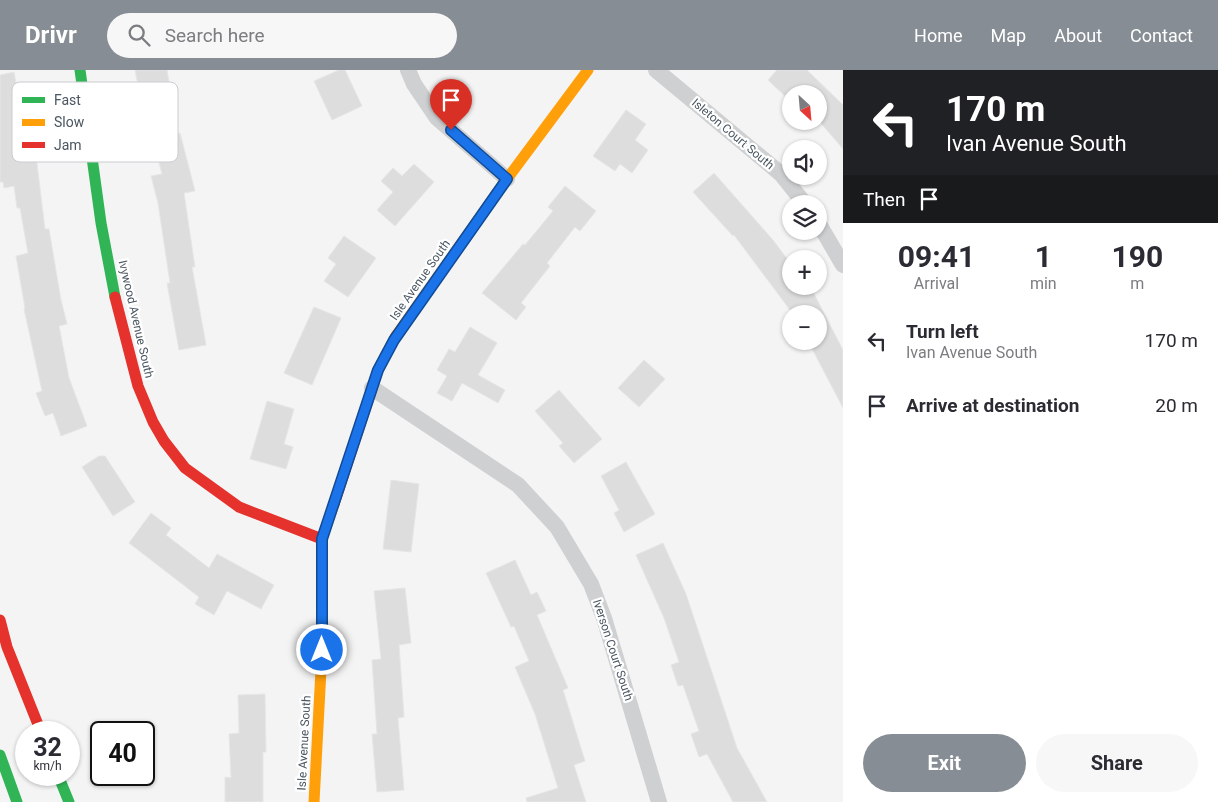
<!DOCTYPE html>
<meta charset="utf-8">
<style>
body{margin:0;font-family:Roboto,sans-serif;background:#f7f7f7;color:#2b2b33;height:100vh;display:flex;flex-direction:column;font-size:19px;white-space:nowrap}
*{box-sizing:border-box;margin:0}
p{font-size:16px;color:#7c7c81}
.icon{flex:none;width:28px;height:28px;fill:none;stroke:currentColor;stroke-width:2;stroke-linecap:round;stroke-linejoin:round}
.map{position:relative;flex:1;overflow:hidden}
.sheet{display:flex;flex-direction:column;background:#fff;width:375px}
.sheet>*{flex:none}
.banner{background:#202124;color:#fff;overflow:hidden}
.needle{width:32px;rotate:154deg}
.fabs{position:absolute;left:782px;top:15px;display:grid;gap:10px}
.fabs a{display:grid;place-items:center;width:45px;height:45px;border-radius:50%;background:#fff;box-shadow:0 1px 4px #0004;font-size:25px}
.speed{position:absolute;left:15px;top:651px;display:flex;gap:10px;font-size:25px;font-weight:700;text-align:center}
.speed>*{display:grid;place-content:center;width:65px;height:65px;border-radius:50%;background:#fff;box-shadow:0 1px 4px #0004;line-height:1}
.speed small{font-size:12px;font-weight:400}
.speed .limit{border:2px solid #111;border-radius:8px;background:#fff;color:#111}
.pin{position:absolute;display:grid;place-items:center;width:42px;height:42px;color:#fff;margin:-51px -21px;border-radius:50% 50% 50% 0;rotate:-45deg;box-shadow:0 0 5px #0007}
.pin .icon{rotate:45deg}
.me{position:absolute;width:55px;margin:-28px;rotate:0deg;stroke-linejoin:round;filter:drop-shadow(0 0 4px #0008)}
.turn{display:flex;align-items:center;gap:18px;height:105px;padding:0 20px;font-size:22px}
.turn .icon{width:65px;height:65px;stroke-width:2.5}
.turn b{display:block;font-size:35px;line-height:42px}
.then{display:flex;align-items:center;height:48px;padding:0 20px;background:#0003;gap:10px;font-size:19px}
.eta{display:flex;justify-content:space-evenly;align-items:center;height:85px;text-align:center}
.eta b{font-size:30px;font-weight:700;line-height:35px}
.primary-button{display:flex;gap:10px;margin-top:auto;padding:10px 20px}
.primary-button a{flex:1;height:58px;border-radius:30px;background:#868d94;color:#fff;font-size:20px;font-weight:700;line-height:58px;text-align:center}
.primary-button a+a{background:#f7f7f7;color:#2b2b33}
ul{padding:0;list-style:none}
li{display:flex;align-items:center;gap:15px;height:65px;padding:0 20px}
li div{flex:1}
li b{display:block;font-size:19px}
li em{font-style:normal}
header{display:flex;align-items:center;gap:30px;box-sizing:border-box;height:70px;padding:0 25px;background:#868d94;color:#fff}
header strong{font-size:24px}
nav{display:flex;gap:28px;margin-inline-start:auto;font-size:18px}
.search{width:350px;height:45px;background:#f7f7f7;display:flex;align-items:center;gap:12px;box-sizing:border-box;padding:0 18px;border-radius:28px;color:#7c7c81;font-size:19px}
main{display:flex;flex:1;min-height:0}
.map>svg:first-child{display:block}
</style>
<header>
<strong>Drivr</strong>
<div class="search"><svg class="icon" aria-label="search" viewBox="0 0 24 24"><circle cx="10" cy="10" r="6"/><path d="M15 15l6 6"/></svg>Search here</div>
<nav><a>Home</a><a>Map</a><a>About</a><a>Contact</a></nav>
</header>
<main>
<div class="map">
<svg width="843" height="732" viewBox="0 0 843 732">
<rect width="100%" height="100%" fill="#f4f4f4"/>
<!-- building -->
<path fill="#ddddde" stroke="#e5e6e7" d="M135,0H167L178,64L180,63L195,121L184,123L195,197H192L206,275L179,280L167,213H170L158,133L151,106L162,104L148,51L145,52Z
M339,0H345L362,36L332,50L314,11Z
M777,0H807L843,35V79L819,51V24H790L787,28L768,10Z
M14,2L21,41L33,39L37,60L33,61L45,159H49L61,230L67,254L59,256L69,308L87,356L61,366L53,343L45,346L36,323L42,321L24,239L25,238L16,186L28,183L20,138H17L14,116L4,118L3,112H0V5Z
M626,40L646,54L635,70L648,80L632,103L620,94L615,101L593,86Z
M414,94L434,112L395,156L377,140L393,122L381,111L393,98L402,106Z
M714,103L773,170L791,194V216H810L843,280V338L808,271H819V244H793L734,165L733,166L693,122Z
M565,116L596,141L580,161L575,157L547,193L550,196L521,233L526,237L516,250L482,223L523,174L525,175L553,141L548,137Z
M344,166L376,188L348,227L324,211L336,194L328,188Z
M314,237L341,248L312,315L284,303Z
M470,257L497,273L478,305L505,320L498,333L462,313L452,331L437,323L447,306L437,300L449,279L455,282Z
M644,290L665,309L639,337L618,318Z
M559,320L602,369L574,393L559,376L563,373L535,341Z
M267,331L294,339L284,374L293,377L286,399L250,389Z
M99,386H105L135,432L113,446L82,397Z
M626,392L655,444L624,462L614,443L619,440L601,406Z
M391,410L419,414L411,482L383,479Z
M151,443L171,458L166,465L209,498L217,484L274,515L261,539L227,521L214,545L195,534L199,527L129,473Z
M663,473L686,524L737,678L767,732H733L707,684L699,687L691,664L699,661L683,615L678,616L671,595L679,592L664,548L636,485Z
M515,490L531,525L537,522L546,541L537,545L568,618L563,620L585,691L574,695L586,732H527L526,728L558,718L535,644L515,597L529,591L514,556L511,557L486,503Z
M405,518L411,573L399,575L404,647L398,648L404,720L377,722L372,664H377L372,590L381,589L374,521Z
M265,624L266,682H263V732H225V707L231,708L229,664L239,663L238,625Z"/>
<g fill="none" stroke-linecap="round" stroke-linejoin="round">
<!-- street -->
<path stroke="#ced0d2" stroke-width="16" d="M408,0L414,14L437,48L507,109
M656,0L781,104L805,134
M819,154L843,195
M372,318L518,415L557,457L591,514L604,548L659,732"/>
<!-- fast -->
<path stroke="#30b455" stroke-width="11" d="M80,0L101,153L115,227
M0,685L17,732
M58,705L69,732"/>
<!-- slow -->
<path stroke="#ff9f0a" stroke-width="11" d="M396,266L507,109L588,0
M314,732L322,581V469L334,434"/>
<!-- jam -->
<path stroke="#e5322d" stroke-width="11" d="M115,227L138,316L153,352L164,371L185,398L239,437L322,469
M334,434L378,300L396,266
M0,550L7,577L41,662"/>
</g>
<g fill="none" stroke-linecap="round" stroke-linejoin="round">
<defs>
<path id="route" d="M322,580V469L378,300L394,270L507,109L451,60"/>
</defs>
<!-- route casing -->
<use href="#route" stroke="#114b97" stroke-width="12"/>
<!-- route -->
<use href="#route" stroke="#1a73e8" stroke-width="9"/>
</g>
<g text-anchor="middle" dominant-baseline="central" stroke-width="4.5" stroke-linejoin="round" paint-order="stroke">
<!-- street labels -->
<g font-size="12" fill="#4a5661" stroke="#fff">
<text transform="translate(733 64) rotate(40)">Isleton Court South</text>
<text transform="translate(420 210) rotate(-55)">Isle Avenue South</text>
<text transform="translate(136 249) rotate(77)">Ivywood Avenue South</text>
<text transform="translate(613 580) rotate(72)">Iverson Court South</text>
<text transform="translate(304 673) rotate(-87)">Isle Avenue South</text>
</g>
</g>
<!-- legend -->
<rect x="12" y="12" width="166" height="80" rx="8" fill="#fff" stroke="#c9ccd0" stroke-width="1"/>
<rect x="22" y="27" width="23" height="6" fill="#30b455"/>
<rect x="22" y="49" width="23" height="7" fill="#ff9f0a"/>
<rect x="22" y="72" width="23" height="6" fill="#e5322d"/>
<g font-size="14" fill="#4a5661">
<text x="54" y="35">Fast</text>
<text x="54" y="57">Slow</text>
<text x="54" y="80">Jam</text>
</g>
</svg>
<div class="fabs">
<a><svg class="needle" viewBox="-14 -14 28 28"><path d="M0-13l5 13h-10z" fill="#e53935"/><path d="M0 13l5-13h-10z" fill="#7c7c81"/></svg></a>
<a><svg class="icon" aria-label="sound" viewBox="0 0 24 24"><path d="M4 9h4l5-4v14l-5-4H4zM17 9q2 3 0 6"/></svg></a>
<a><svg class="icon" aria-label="layers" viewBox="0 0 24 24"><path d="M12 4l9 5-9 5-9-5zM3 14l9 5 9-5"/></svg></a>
<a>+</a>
<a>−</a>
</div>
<div class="speed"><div>32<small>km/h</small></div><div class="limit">40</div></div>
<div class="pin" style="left:451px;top:60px;background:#d93025"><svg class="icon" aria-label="arrive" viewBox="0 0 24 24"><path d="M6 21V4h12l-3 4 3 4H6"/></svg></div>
<svg class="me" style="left:322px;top:580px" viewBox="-20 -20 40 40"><circle r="17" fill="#1a73e8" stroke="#fff" stroke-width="3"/><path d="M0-11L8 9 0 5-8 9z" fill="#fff"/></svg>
</div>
<section class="sheet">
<div class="banner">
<div class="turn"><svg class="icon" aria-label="left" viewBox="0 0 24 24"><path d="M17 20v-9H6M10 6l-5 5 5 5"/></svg><div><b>170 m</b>Ivan Avenue South</div></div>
<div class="then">Then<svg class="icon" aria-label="arrive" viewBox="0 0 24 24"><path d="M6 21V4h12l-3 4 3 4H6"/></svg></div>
</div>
<div class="eta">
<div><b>09:41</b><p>Arrival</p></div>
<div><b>1</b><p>min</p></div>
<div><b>190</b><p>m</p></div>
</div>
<ul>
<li><svg class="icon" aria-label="left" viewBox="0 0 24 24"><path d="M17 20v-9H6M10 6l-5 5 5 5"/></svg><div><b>Turn left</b><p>Ivan Avenue South</p></div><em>170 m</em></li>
<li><svg class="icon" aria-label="arrive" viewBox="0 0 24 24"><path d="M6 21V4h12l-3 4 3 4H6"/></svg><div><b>Arrive at destination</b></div><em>20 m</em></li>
</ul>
<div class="primary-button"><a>Exit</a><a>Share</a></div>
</section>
</main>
